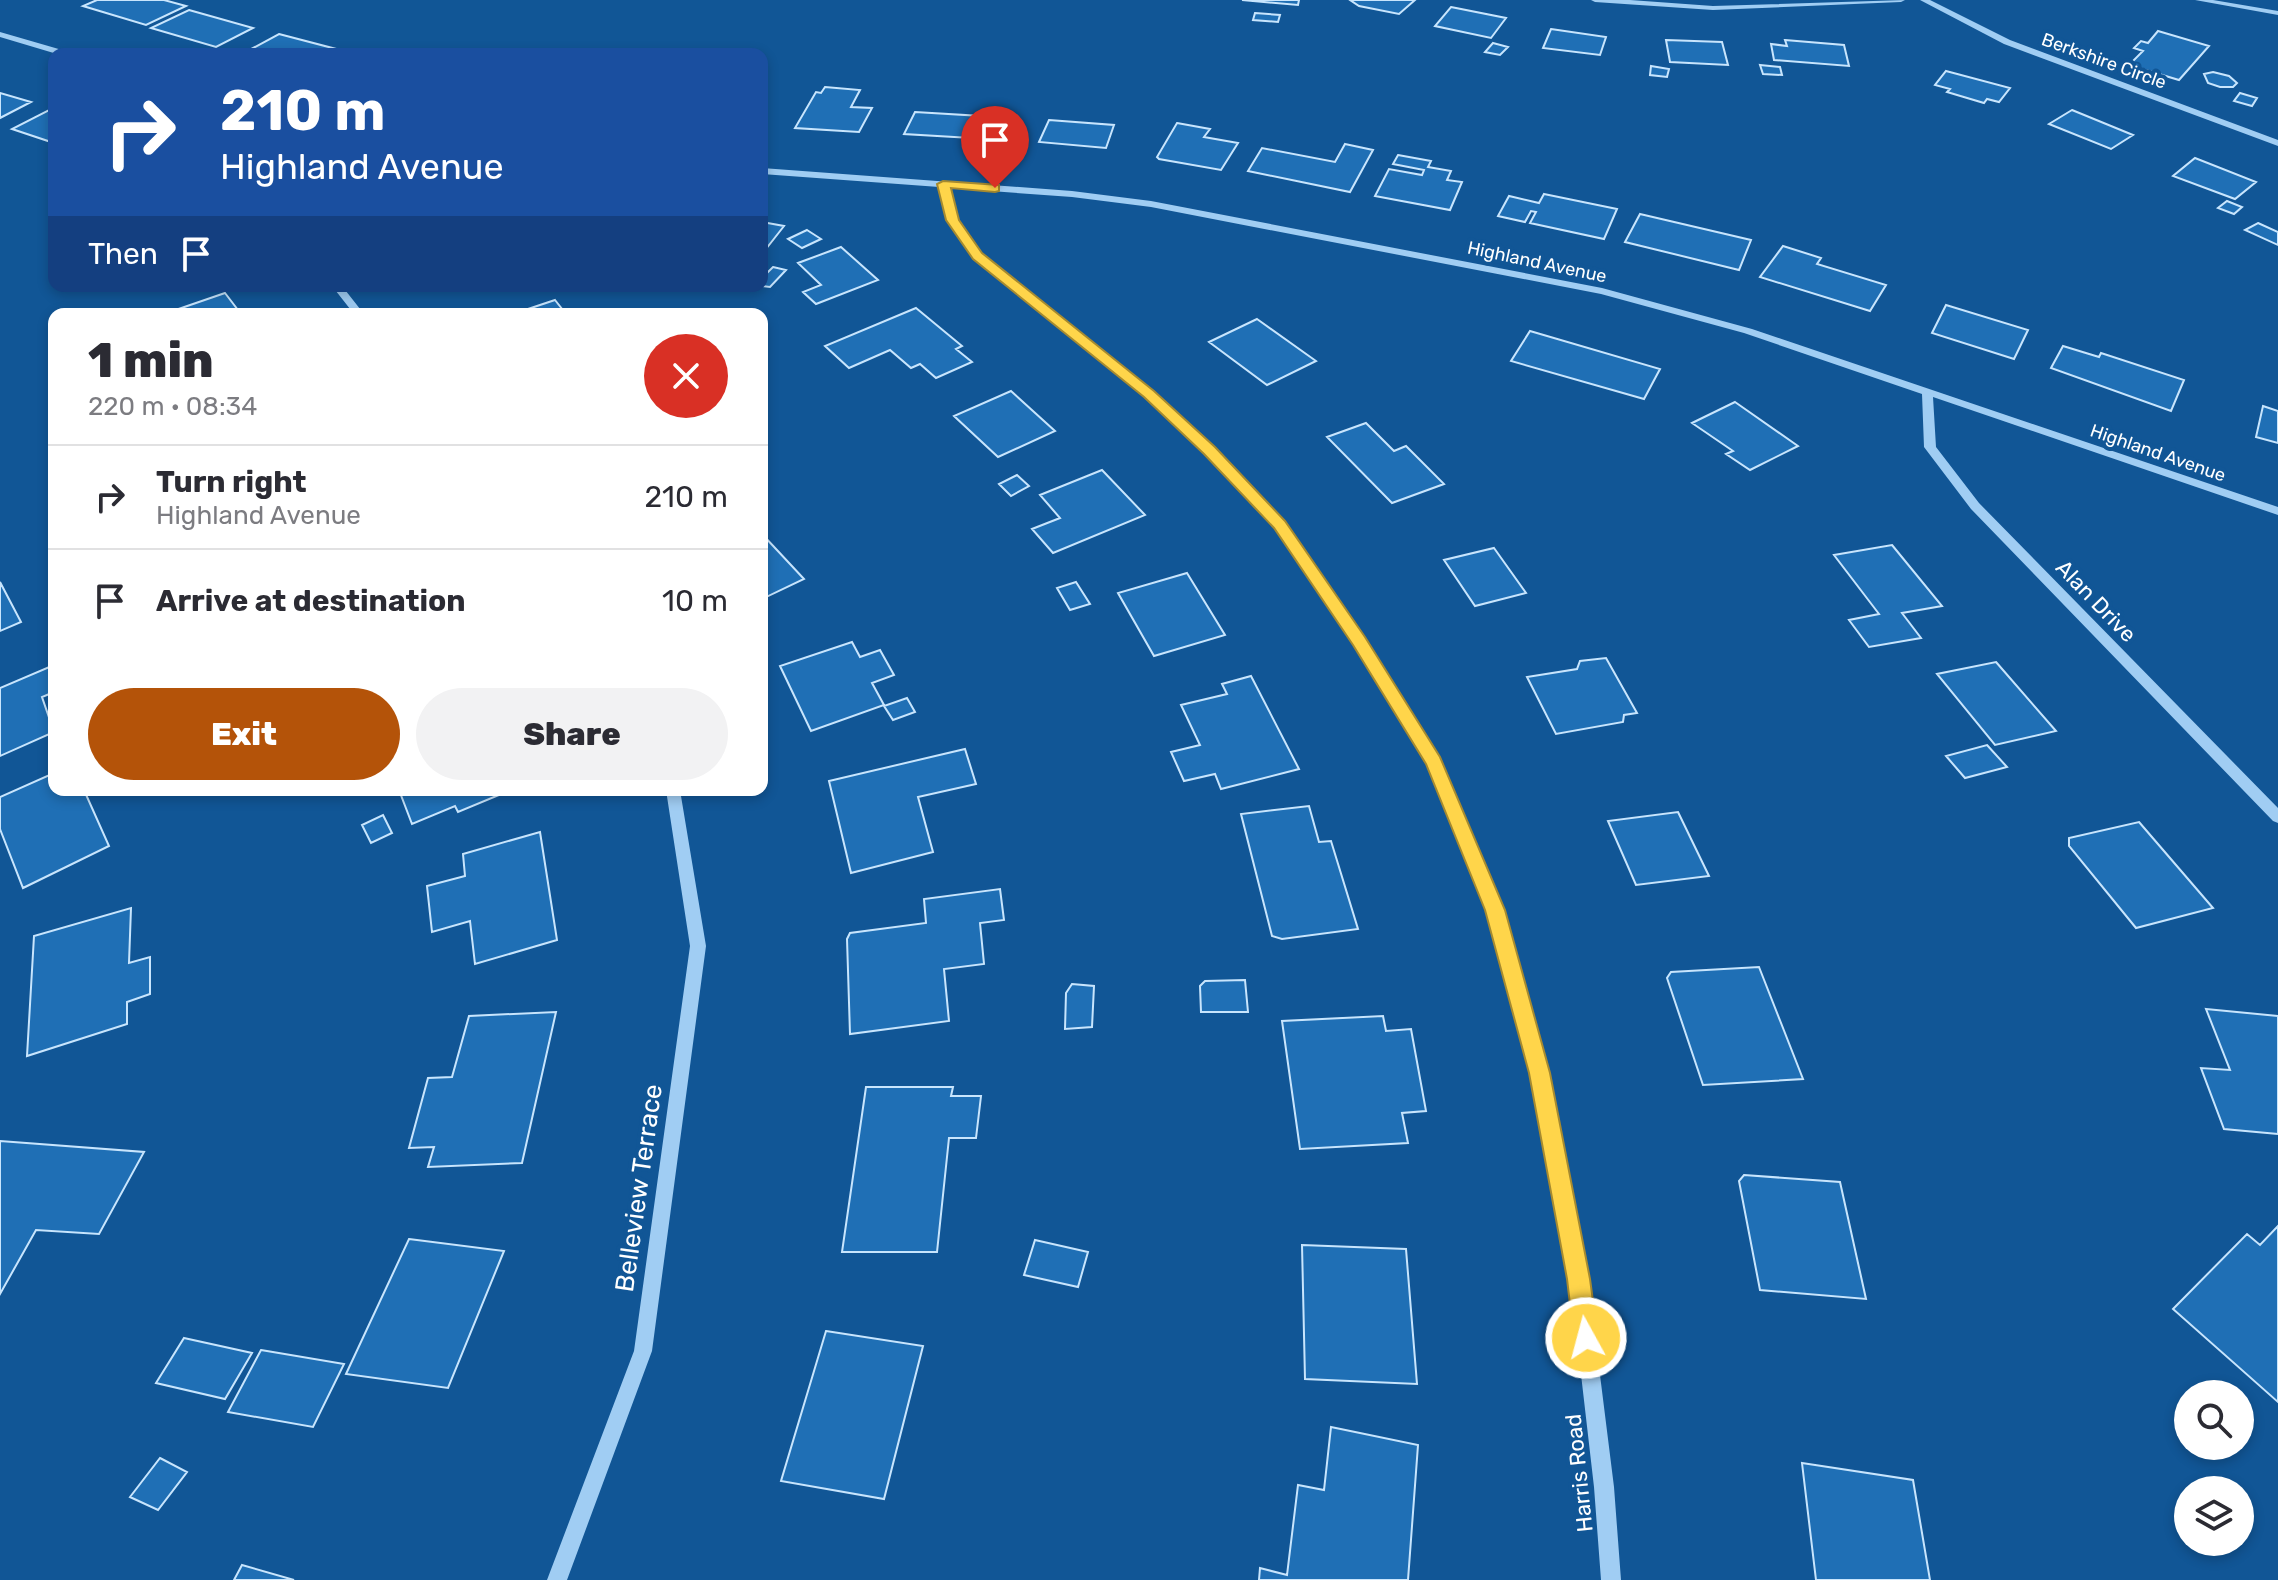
<!DOCTYPE html>
<meta charset="utf-8">
<style>
body{margin:0;font-family:Rubik,sans-serif;background:#f2f2f3;color:#2b2b33;height:100vh;display:flex;flex-direction:column;font-size:30px;white-space:nowrap}
*{box-sizing:border-box;margin:0}
p{font-size:26px;color:#7c7c81}
.icon{flex:none;width:44px;height:44px;fill:none;stroke:currentColor;stroke-width:2;stroke-linecap:round;stroke-linejoin:round}
.map{position:relative;flex:1;overflow:hidden}
.details{position:absolute;left:48px;top:308px;width:720px;height:488px;display:flex;flex-direction:column;background:#fff;border-radius:16px;box-shadow:0 4px 12px #0003}
.details>*{flex:none}
.guide{position:absolute;left:48px;top:48px;width:720px;height:244px;border-radius:16px;box-shadow:0 4px 12px #0003;background:#1a4fa0;color:#fff;overflow:hidden}
.buttons{position:absolute;left:2174px;top:1380px;display:grid;gap:16px}
.buttons a{display:grid;place-items:center;width:80px;height:80px;border-radius:50%;background:#fff;box-shadow:0 4px 12px #0003;font-size:40px}
.pin{position:absolute;display:grid;place-items:center;width:68px;height:68px;color:#fff;margin:-82px -34px;border-radius:50% 50% 50% 0;rotate:-45deg;box-shadow:0 0 8px #0007}
.pin .icon{rotate:45deg}
.me{position:absolute;width:88px;margin:-44px;rotate:353deg;stroke-linejoin:round;filter:drop-shadow(0 0 6px #0008)}
.turn{display:flex;align-items:center;gap:28px;height:168px;padding:0 40px;font-size:36px}
.turn .icon{width:104px;height:104px;stroke-width:2.5}
.turn b{display:block;font-size:56px;line-height:68px}
.then{display:flex;align-items:center;height:76px;padding:0 40px;background:#0003;gap:16px;font-size:30px}
.round{display:grid;place-items:center;flex:none;width:84px;height:84px;border-radius:42px;background:#f2f2f3}
.overview{display:flex;align-items:center;justify-content:space-between;height:136px;padding:0 40px}
h1{font-size:48px;font-weight:800;line-height:60px}
.primary-button{display:flex;gap:16px;margin-top:auto;padding:16px 40px}
.primary-button a{flex:1;height:92px;border-radius:48px;background:#b45309;color:#fff;font-size:32px;font-weight:800;line-height:92px;text-align:center}
.primary-button a+a{background:#f2f2f3;color:#2b2b33}
ul{padding:0;list-style:none}
li{display:flex;align-items:center;gap:24px;height:104px;padding:0 40px;border-top:2px solid #e1e1e2}
li div{flex:1}
li b{display:block;font-size:30px}
li em{font-style:normal}
.map>svg:first-child{display:block}
</style>
<div class="map">
<svg width="2278" height="1580" viewBox="0 0 2278 1580">
<rect width="100%" height="100%" fill="#115696"/>
<!-- building -->
<path fill="#1f6fb5" stroke="#c8e5fd" stroke-width="2" d="M97,0H164L186,6L146,25L83,6Z
M1242,0H1299L1298,5Z
M1350,0H1415L1399,14L1359,6Z
M1451,7L1506,18L1491,38L1435,26Z
M189,10L253,28L216,47L151,28Z
M1255,13L1280,15L1278,22L1253,20Z
M1551,29L1606,37L1600,55L1543,48Z
M2158,31L2209,46L2179,80L2129,65L2143,51L2134,48L2141,41L2148,43Z
M279,34L340,50L334,54H242Z
M1666,40L1722,42L1728,65L1670,62Z
M1785,40L1844,45L1849,66L1774,60L1771,44L1787,46Z
M1493,43L1508,47L1500,55L1485,52Z
M1760,65L1780,67L1782,75L1763,74Z
M1651,66L1669,69L1667,77L1650,75Z
M1946,71L2010,88L1999,102L1987,99L1984,103L1947,92L1950,89L1935,85Z
M2213,72L2229,76L2237,83L2233,87H2220L2208,83L2204,74Z
M825,87L860,90L851,107L872,108L859,132L795,128L816,92L821,93Z
M0,93L31,102L0,118Z
M2240,93L2257,98L2252,106L2234,101Z
M53,108L54,143L12,129Z
M2072,110L2133,135L2111,149L2049,124Z
M915,112L981,116L971,138L904,134Z
M1049,120L1114,125L1106,148L1039,142Z
M1177,123L1210,129L1204,137L1238,143L1221,170L1159,159L1157,157Z
M1345,144L1373,150L1350,192L1248,171L1262,148L1335,162Z
M1398,155L1431,161L1428,167L1451,171L1447,180L1462,182L1450,210L1375,196L1389,169L1422,175L1424,170L1393,164Z
M2195,158L2256,182L2235,199L2173,176Z
M1544,194L1617,209L1604,239L1530,223L1536,212L1531,211L1525,222L1498,216L1509,196L1539,203Z
M2227,201L2242,207L2234,214L2218,208Z
M1640,214L1751,240L1739,270L1625,242Z
M762,222L784,226L762,254Z
M2258,223L2278,232V245L2245,230Z
M807,230L821,239L802,248L788,239Z
M1783,246L1821,258L1817,264L1886,285L1870,311L1760,277Z
M841,247L878,280L816,304L803,292L821,285L798,263Z
M773,267L786,270L770,287L762,286V278Z
M225,293L241,314H164Z
M555,300L566,314H513Z
M1946,305L2028,330L2014,359L1932,333Z
M916,308L962,346L956,349L972,362L936,378L920,364L911,368L890,350L849,368L825,346Z
M1257,319L1316,361L1267,385L1209,342Z
M1530,331L1660,369L1644,399L1511,361Z
M2063,346L2099,357L2101,353L2184,380L2171,411L2051,368Z
M1011,391L1055,431L998,457L954,416Z
M1735,402L1798,446L1750,470L1726,454L1733,451L1692,423Z
M2263,406L2278,411V443L2256,437Z
M1366,423L1394,451L1406,446L1444,484L1392,503L1327,437Z
M1102,470L1145,515L1053,553L1032,529L1060,518L1040,495Z
M1017,475L1029,486L1011,496L999,484Z
M762,534L804,579L762,599Z
M1892,545L1942,606L1902,613L1921,638L1869,647L1849,620L1879,614L1834,555Z
M1494,548L1526,593L1475,606L1444,560Z
M1187,573L1225,635L1154,656L1118,593Z
M0,582L21,622L0,631Z
M1076,582L1090,604L1070,610L1057,588Z
M852,642L860,657L880,650L894,675L872,683L884,705L811,731L780,666Z
M1606,658L1637,713L1624,715L1623,722L1556,734L1527,677L1577,669L1580,661Z
M1996,662L2056,731L1995,745L1937,674Z
M54,665V692L42,697L54,732L0,756V688Z
M1251,676L1299,769L1221,789L1215,774L1184,781L1171,752L1200,745L1181,705L1227,694L1222,684Z
M907,698L915,712L893,720L884,706Z
M1987,745L2007,767L1965,778L1946,756Z
M965,749L976,784L918,797L933,852L851,873L829,781Z
M54,773V790H84L109,846L23,888L0,829V797Z
M399,790H511L458,812L455,806L412,824Z
M1309,806L1319,842L1331,841L1358,929L1282,939L1272,936L1241,814Z
M1678,812L1709,876L1636,885L1608,821Z
M383,815L392,833L371,843L362,825Z
M2139,822L2213,908L2136,928L2069,846V838Z
M540,832L557,940L475,964L470,921L432,932L427,886L465,876L463,854Z
M1000,889L1004,920L980,923L984,964L944,969L949,1021L850,1034L847,939L850,933L926,923L924,899Z
M131,908L129,963L150,957V994L127,1002V1024L27,1056L34,936Z
M1759,967L1803,1079L1703,1085L1667,978L1671,972Z
M1245,980L1248,1012H1201L1200,986L1205,981Z
M1072,984L1094,986L1092,1027L1065,1029L1066,993Z
M2206,1009L2278,1016V1134L2224,1129L2201,1068L2230,1070Z
M556,1012L522,1163L428,1167L434,1147L409,1148L428,1078L452,1077L469,1016Z
M1383,1016L1386,1031L1411,1029L1426,1111L1402,1113L1408,1143L1300,1149L1282,1021Z
M866,1087H953L951,1096H981L976,1138H949L937,1252H842Z
M0,1141L144,1152L99,1234L36,1230L0,1294Z
M1744,1175L1840,1182L1866,1299L1760,1290L1739,1181Z
M2278,1226V1402L2173,1309L2247,1234L2260,1245Z
M409,1239L504,1251L448,1388L346,1374Z
M1035,1240L1088,1252L1078,1287L1024,1275Z
M1302,1245L1406,1249L1417,1384L1305,1379Z
M826,1331L923,1346L884,1499L781,1481Z
M184,1338L252,1353L225,1399L156,1383Z
M261,1350L344,1364L313,1427L228,1412Z
M1331,1427L1418,1445L1408,1580H1259L1260,1568L1287,1575L1298,1485L1324,1490Z
M160,1458L187,1472L158,1510L130,1497Z
M1802,1463L1913,1480L1930,1580H1816Z
M242,1565L294,1580H234Z"/>
<g fill="none" stroke-linecap="round" stroke-linejoin="round">
<!-- minor -->
<path fill="#a0cdf3" fill-rule="evenodd" d="M1591,0H1630L1713,6L1905,0L1901,2L1713,10L1595,2Z
M1920,0H1930L2010,40L2278,140V146L2004,44Z
M2195,0H2213L2278,11V15Z
M0,32L69,52L70,54H57L0,37Z
M762,168L1072,191L1151,201L1602,288L1752,329L2278,507V515L1933,397L1936,447L1979,503L2278,808V823L2273,821L1971,509L1924,447L1922,394L1744,333L1601,294L1151,207L1072,197L949,188L957,220L980,254L1153,392L1213,447L1284,521L1364,638L1441,762L1502,910L1547,1073L1588,1279L1614,1487L1621,1580H1601L1594,1487L1570,1279L1531,1073L1488,910L1428,763L1354,644L1276,527L1205,453L1145,396L974,258L947,220L939,187L762,174Z
M332,286H342L364,314H354Z
M666,790H680L706,946L652,1351L567,1580H547L634,1351L690,946Z"/>
</g>
<!-- route -->
<path fill="#ffd54a" stroke="#a68a30" stroke-width="2" d="M943,181L999,185V191L995,192L951,188L959,220L982,253L1154,391L1215,447L1285,521L1365,637L1440,757L1505,910L1550,1073L1590,1279L1598,1338L1594,1347L1586,1350L1578,1347L1574,1338L1567,1279L1529,1073L1485,910L1426,764L1353,645L1274,528L1204,454L1144,397L973,259L946,220L937,184Z"/>
<g text-anchor="middle" dominant-baseline="central" stroke-width="8" stroke-linejoin="round" paint-order="stroke">
<!-- far-street labels -->
<g font-size="18" fill="#fff" stroke="#115696">
<text transform="translate(2104 61) rotate(20)">Berkshire Circle</text>
<text transform="translate(1537 262) rotate(12)">Highland Avenue</text>
<text transform="translate(2158 453) rotate(19)">Highland Avenue</text>
</g>
<!-- street labels -->
<g font-size="22" fill="#fff" stroke="#115696">
<text transform="translate(2096 601) rotate(46)">Alan Drive</text>
<text transform="translate(1579 1473) rotate(-96)">Harris Road</text>
</g>
<!-- near-street labels -->
<g font-size="26" fill="#fff" stroke="#115696">
<text transform="translate(639 1188) rotate(-82)">Belleview Terrace</text>
</g>
</g>
</svg>
<div class="buttons">
<a><svg class="icon" aria-label="search" viewBox="0 0 24 24"><circle cx="10" cy="10" r="6"/><path d="M15 15l6 6"/></svg></a>
<a><svg class="icon" aria-label="layers" viewBox="0 0 24 24"><path d="M12 4l9 5-9 5-9-5zM3 14l9 5 9-5"/></svg></a>
</div>
<div class="pin" style="left:995px;top:188px;background:#d93025"><svg class="icon" aria-label="arrive" viewBox="0 0 24 24"><path d="M6 21V4h12l-3 4 3 4H6"/></svg></div>
<svg class="me" style="left:1586px;top:1338px" viewBox="-20 -20 40 40"><circle r="17" fill="#ffd54a" stroke="#fff" stroke-width="3"/><path d="M0-11L8 9 0 5-8 9z" fill="#fff"/></svg>
<div class="guide">
<div class="turn"><svg class="icon" aria-label="right" viewBox="0 0 24 24"><path d="M7 20v-9h11M14 6l5 5-5 5"/></svg><div><b>210 m</b>Highland Avenue</div></div>
<div class="then">Then<svg class="icon" aria-label="arrive" viewBox="0 0 24 24"><path d="M6 21V4h12l-3 4 3 4H6"/></svg></div>
</div>
<section class="details">
<div class="overview"><div><h1>1 min</h1><p>220 m · 08:34</p></div><a class="round" style="background:#d93025;color:#fff"><svg class="icon" aria-label="close" viewBox="0 0 24 24"><path d="M6 6l12 12M18 6L6 18"/></svg></a></div>
<ul>
<li><svg class="icon" aria-label="right" viewBox="0 0 24 24"><path d="M7 20v-9h11M14 6l5 5-5 5"/></svg><div><b>Turn right</b><p>Highland Avenue</p></div><em>210 m</em></li>
<li><svg class="icon" aria-label="arrive" viewBox="0 0 24 24"><path d="M6 21V4h12l-3 4 3 4H6"/></svg><div><b>Arrive at destination</b></div><em>10 m</em></li>
</ul>
<div class="primary-button"><a>Exit</a><a>Share</a></div>
</section>
</div>
